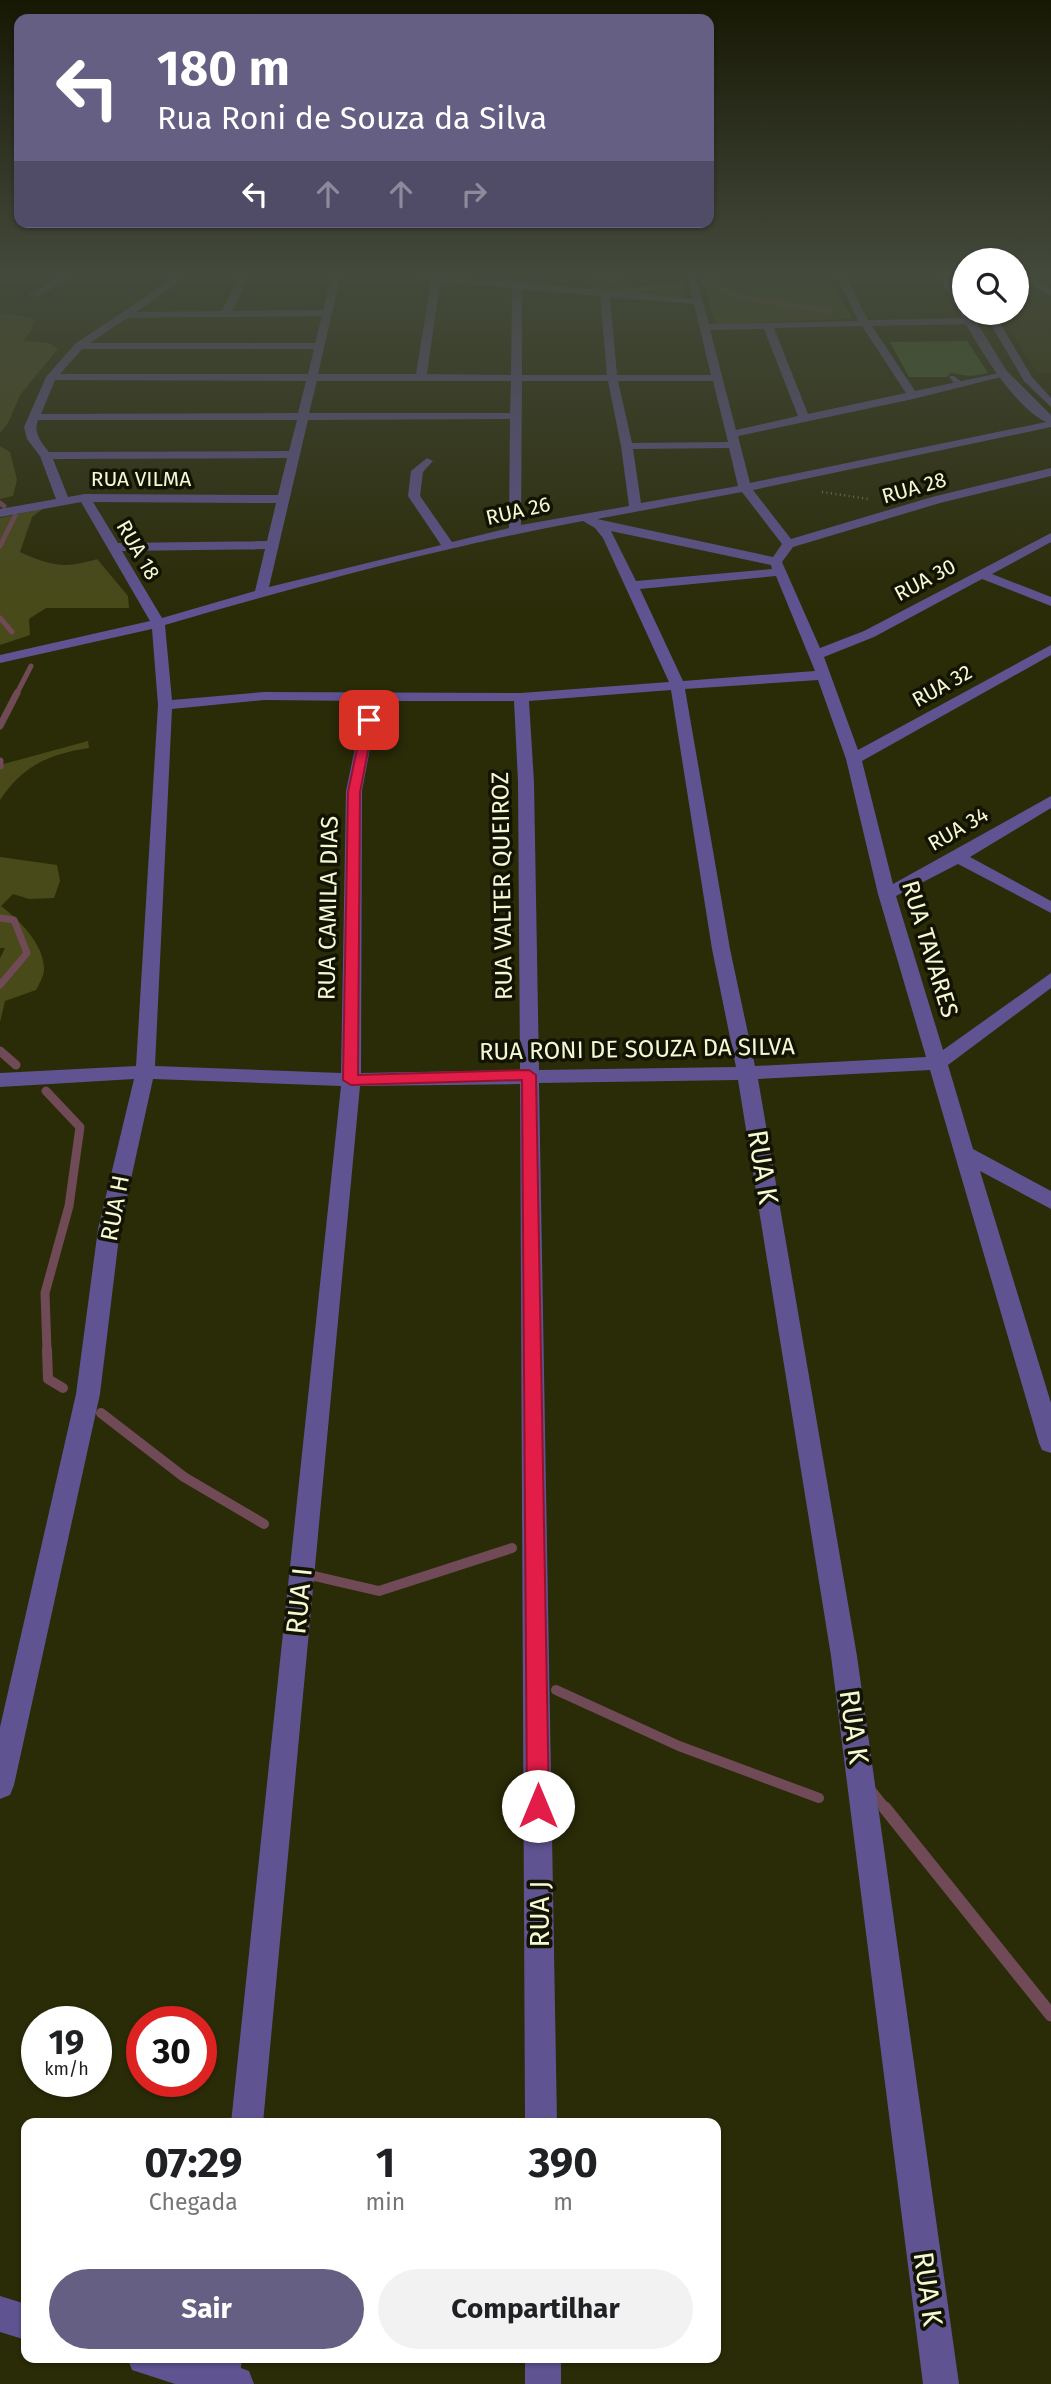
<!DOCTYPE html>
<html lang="pt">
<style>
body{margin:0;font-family:"Fira Sans",sans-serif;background:#f2f2f2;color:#202124;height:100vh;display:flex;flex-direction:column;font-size:26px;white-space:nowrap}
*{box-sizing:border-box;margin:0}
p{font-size:23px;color:#757577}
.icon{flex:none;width:38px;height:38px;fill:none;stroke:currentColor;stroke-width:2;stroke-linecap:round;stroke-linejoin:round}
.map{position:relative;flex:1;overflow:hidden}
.drawer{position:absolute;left:21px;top:2118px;width:700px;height:245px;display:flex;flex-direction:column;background:#fff;border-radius:14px;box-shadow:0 2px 5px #0004}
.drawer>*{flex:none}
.hud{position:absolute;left:14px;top:14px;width:700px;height:214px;border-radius:14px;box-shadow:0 2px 5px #0004;background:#645f83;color:#fff;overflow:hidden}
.fabs{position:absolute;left:952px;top:248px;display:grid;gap:14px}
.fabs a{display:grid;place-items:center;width:77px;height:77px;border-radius:50%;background:#fff;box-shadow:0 2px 5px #0004;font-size:35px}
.speed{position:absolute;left:21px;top:2006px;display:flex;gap:14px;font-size:35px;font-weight:700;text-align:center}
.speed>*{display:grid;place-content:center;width:91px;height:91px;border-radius:50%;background:#fff;box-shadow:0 2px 5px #0004;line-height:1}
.speed small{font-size:18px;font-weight:400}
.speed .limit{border:10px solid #d22;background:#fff;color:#111}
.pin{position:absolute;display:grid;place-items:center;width:60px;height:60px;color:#fff;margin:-30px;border-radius:14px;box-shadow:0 4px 10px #0006}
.me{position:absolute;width:77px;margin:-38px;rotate:0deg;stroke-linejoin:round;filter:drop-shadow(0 0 5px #0008)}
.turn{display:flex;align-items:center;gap:24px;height:147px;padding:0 28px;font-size:32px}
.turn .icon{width:91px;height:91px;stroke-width:2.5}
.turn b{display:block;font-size:49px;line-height:60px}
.lanes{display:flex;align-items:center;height:66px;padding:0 28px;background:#0003;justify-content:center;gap:35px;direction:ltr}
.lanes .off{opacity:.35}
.eta{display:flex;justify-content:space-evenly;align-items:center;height:119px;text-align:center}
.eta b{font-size:42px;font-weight:700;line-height:49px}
.button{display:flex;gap:14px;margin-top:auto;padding:14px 28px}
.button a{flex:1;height:80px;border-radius:42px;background:#645f83;color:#fff;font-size:28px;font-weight:700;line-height:80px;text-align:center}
.button a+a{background:#f2f2f2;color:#202124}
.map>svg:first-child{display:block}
</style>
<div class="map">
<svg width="1051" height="2384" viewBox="0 0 1051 2384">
<rect width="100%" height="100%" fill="#2a2b07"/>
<!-- built -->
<path fill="#34350c" d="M1051,307V374H1038L999,313H1017V308Z"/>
<!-- green -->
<path fill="#484a19" d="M591,277H629L625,282L628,286L683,289L684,298L591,290L593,278Z
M702,277H723L727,282L833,284L853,319L716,324Z
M0,312L34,319L31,331L23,341L49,343L58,349L20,395L8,423L0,433Z
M0,446L10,452L17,480L13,496L0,499Z
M44,508L32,517L20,552C50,566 66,569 97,559L128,596L129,608H46L29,619L30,635L0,645V518Z
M88,741L89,748C50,754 23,765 0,800V765Z
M0,857L57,865L60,881L54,898L29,899L13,894L1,906C19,920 44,944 44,969C44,976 39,984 36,990L5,1001L0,1022V958L5,948H0Z"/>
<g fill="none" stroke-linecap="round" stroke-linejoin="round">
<!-- stream-far5 -->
<path stroke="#704a56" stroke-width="4.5" d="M599,277L630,290L682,285
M703,283L749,299L830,311
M703,283L719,279L714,277"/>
<!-- stream-far4 -->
<path stroke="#704a56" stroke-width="5" d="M0,503L4,506
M0,546L15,516
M0,618L12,632
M16,695L31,666"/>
<!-- stream-far3 -->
<path stroke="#704a56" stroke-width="7" d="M0,726L17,693
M0,761V766
M0,918L14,920L27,953L0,985"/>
<!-- stream-far2 -->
<path stroke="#704a56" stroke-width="9" d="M0,1051L16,1065
M46,1091L80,1127L69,1206L45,1293L47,1351"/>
<!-- stream-far1 -->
<path stroke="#704a56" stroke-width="10" d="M47,1350L48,1379L63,1388
M101,1413L184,1477L264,1524
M314,1576L379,1591L512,1548
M556,1690L679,1746L819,1798
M871,1790L887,1810"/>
<!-- stream -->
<path stroke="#704a56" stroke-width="13" d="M885,1808L1051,2015"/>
</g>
<!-- building -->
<path fill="#446028" d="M967,341L988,373L971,376L950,373L947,377H909L890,342Z"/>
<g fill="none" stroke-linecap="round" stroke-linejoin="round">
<!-- path -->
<path stroke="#787a57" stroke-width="2.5" stroke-dasharray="1 3.5" stroke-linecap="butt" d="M822,492L869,499"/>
<!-- service -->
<path fill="#5f5392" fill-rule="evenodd" d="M950,376H954L963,383V387H957L950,378Z"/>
<!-- minor -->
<path fill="#5f5392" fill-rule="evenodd" d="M60,277H71L37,297L29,295Z
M175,277H186L136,312L222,311L239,277H248L232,311L323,310L331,277H340L318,374H416L431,281L412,277L517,282L693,299L687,277H696L709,324L858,321L837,277H846L868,320L969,318L974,321L969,324L872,326L915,391L1004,372L1009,375L913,399L738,436L750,483L1051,421V427L753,490L791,539L932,497L1051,468V476L940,503L793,547L782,562L820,648L864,631L1051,533V542L992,574L1051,597V606L982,579L874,637L824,657L858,750L1051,645V655L862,761L893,884L1051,796V808L970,857L1051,901V913L958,864L896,896L943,1050L1051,973V988L948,1065L973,1149L1051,1191V1209L980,1171L1051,1403V1453L1042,1450L1039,1443L930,1070L758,1079L857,1656L959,2384H923L831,1656L738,1080L539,1083L557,2123H525L520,1084L360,1086L263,2123H231L341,1086L153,1079L120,1229L100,1394L14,1785L10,1795L0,1799V1727L76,1394L98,1229L134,1079L0,1087V1073L136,1066L158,705L152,629L0,663V655L150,621L81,502L0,517V509L56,499L40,456L27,439L24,427L46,377L75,344ZM440,282L512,288L511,375L427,374ZM522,289L600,296L607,375H522ZM610,297L694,304L711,375H617ZM322,316L315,343H90L127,318ZM862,326L906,393L808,414L774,328ZM764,329L798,416L736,430L710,330ZM82,349H314L308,374H60ZM55,380L306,381L298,413L41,414ZM317,381H511L510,413H309ZM522,381H608L621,446L629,506L521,525ZM618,381H713L728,442L632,443ZM510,419L509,528L452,542L420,496L423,472L433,461L427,458L411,471L408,496L441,545L269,587L308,420ZM38,420H297L289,451L49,452C41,442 33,433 38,420ZM729,448L738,486L641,503L633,449ZM287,458L278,495L85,494L68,497L53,459ZM742,492L782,544L773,557L597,519ZM93,502L276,503L267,541L118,543ZM583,521L595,528L603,538L669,682L521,693L264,692L172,700L165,625C303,585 442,547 583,521ZM611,531L771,565L772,569L636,581ZM265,549L255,591L162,618L122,551ZM776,576L815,671L683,681L640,589ZM818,680L846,759L878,894L926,1057L755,1066L730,949L685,689ZM671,690L712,949L736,1067L539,1070L534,782L529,701ZM264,700L365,701L346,791L341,1073L155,1066L172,709ZM379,701H514L518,782L520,1070L361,1073L362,791Z
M1019,277H1030L1051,289V296Z
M0,2296L26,2304V2340L0,2332Z
M127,2357H242L241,2368L249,2371L254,2384H175L132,2370Z
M525,2357H561V2384H525Z"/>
<!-- tertiary -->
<path fill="#5f5392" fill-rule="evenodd" d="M939,277H948L964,302V313H971L1006,370L1051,415V424C1007,408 962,316 939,277Z
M984,313H994L1032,377L1051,398V407L1024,381Z"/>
</g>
<!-- sky -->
<linearGradient id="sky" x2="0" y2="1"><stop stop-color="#171804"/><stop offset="0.45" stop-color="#444a3c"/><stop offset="1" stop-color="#444a3c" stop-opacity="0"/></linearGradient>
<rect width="1051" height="610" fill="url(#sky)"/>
<!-- route -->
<path fill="#e11d48" stroke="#92132f" stroke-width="2" d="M369,717L374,720L360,792L358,1075L529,1070L536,1075L549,1806L546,1814L538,1817L530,1814L527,1806L522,1080L351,1085L343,1080L348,792L363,720Z"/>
<g text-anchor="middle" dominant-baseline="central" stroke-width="7" stroke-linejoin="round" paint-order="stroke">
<!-- far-street labels -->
<g font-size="21" fill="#f5f8d6" stroke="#121300">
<text x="141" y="479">RUA VILMA</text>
<text transform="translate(914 488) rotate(-16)">RUA 28</text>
<text transform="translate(518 511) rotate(-13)">RUA 26</text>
<text transform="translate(138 550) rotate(60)">RUA 18</text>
<text transform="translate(925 580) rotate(-28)">RUA 30</text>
<text transform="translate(942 686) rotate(-29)">RUA 32</text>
<text transform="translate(958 829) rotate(-30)">RUA 34</text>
</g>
<!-- street labels -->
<g font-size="24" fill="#f5f8d6" stroke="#121300">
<text transform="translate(502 886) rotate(-91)">RUA VALTER QUEIROZ</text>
<text transform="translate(328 908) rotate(-89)">RUA CAMILA DIAS</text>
<text transform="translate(930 949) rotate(73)">RUA TAVARES</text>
<text transform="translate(637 1049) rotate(-1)">RUA RONI DE SOUZA DA SILVA</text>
<text transform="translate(115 1208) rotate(-79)">RUA H</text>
</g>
<!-- near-street labels -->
<g font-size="28" fill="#f5f8d6" stroke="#121300">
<text transform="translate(763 1167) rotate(81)">RUA K</text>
<text transform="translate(299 1601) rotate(-84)">RUA I</text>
<text transform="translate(854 1727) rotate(82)">RUA K</text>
<text transform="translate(539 1914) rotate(-90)">RUA J</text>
<text transform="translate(928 2289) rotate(82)">RUA K</text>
</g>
</g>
</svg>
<div class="fabs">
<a><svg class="icon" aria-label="search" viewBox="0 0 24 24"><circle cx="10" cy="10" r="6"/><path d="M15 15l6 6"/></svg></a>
</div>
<div class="speed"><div>19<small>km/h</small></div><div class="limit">30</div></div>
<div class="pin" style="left:369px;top:720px;background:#d93025"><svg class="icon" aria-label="arrive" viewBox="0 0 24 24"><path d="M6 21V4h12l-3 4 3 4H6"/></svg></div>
<svg class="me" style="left:538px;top:1806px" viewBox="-20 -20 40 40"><circle r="19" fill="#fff"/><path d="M0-13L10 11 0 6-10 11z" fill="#e11d48"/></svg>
<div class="hud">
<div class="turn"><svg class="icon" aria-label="left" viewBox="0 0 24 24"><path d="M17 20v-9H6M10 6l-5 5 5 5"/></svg><div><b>180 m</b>Rua Roni de Souza da Silva</div></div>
<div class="lanes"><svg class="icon" aria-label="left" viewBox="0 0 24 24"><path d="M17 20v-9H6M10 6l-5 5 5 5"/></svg><svg class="icon off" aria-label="ahead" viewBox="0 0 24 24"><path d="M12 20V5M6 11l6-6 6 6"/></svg><svg class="icon off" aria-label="ahead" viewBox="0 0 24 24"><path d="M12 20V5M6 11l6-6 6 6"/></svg><svg class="icon off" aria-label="right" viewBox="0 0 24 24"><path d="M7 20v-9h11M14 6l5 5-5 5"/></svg></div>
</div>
<section class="drawer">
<div class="eta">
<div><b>07:29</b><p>Chegada</p></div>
<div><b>1</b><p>min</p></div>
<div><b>390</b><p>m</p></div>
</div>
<div class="button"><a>Sair</a><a>Compartilhar</a></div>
</section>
</div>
